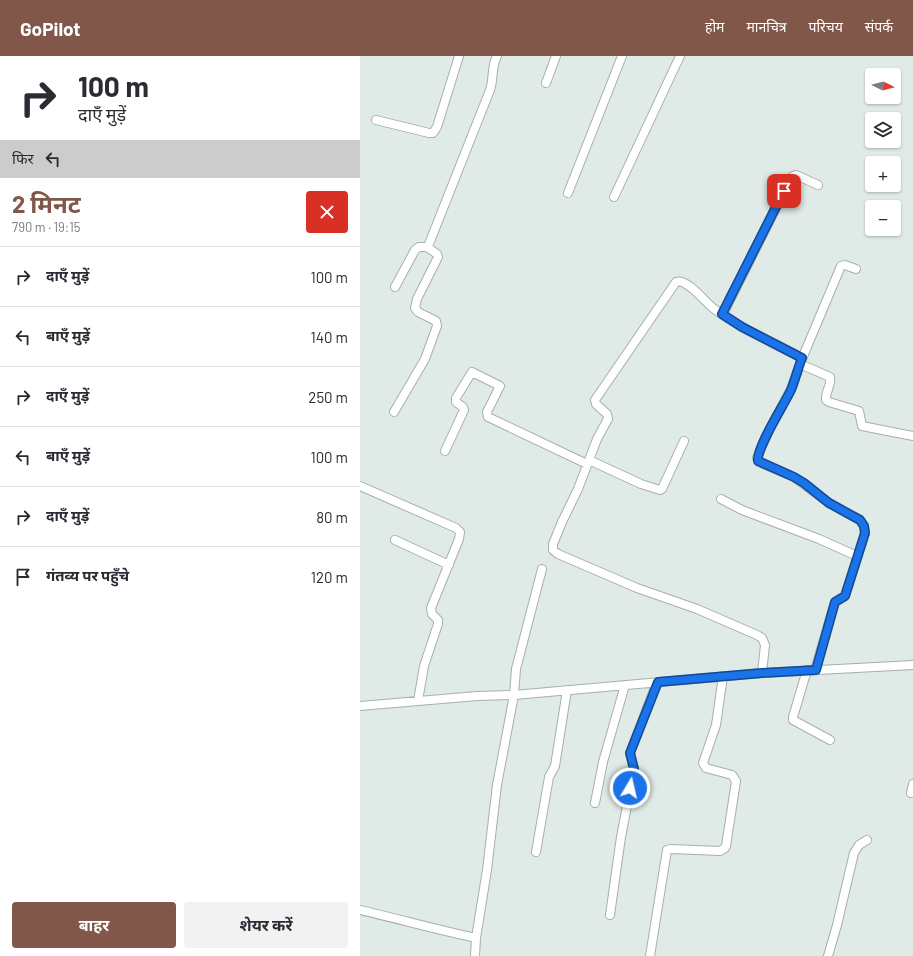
<!DOCTYPE html>
<html lang="hi">
<meta charset="utf-8">
<style>
body{margin:0;font-family:Barlow,"Noto Sans Devanagari",sans-serif;background:#f2f2f3;color:#2b2b33;height:100vh;display:flex;flex-direction:column;font-size:15px;white-space:nowrap}
*{box-sizing:border-box;margin:0}
p{font-size:13px;color:#7c7c81}
.icon{flex:none;width:22px;height:22px;fill:none;stroke:currentColor;stroke-width:2;stroke-linecap:round;stroke-linejoin:round}
.map{position:relative;flex:1;overflow:hidden}
.details{display:flex;flex-direction:column;background:#fff;width:360px}
.details>*{flex:none}
.top-card{background:#fff;color:#2b2b33;overflow:hidden}
.needle{width:26px;rotate:96deg}
.tools{position:absolute;left:505px;top:12px;display:grid;gap:8px}
.tools a{display:grid;place-items:center;width:36px;height:36px;border-radius:4px;background:#fff;box-shadow:0 1px 3px #0004;font-size:20px}
.pin{position:absolute;display:grid;place-items:center;width:34px;height:34px;color:#fff;margin:-17px;border-radius:8px;box-shadow:0 2px 6px #0006}
.me{position:absolute;width:44px;margin:-22px;rotate:9deg;stroke-linejoin:round;filter:drop-shadow(0 0 3px #0008)}
.turn{display:flex;align-items:center;gap:14px;height:84px;padding:0 12px;font-size:18px}
.turn .icon{width:52px;height:52px;stroke-width:2.5}
.turn b{display:block;font-size:28px;line-height:34px}
.then{display:flex;align-items:center;height:38px;padding:0 12px;background:#0003;gap:8px;font-size:15px}
.round{display:grid;place-items:center;flex:none;width:42px;height:42px;border-radius:4px;background:#f2f2f3}
.overview{display:flex;align-items:center;justify-content:space-between;height:68px;padding:0 12px}
h1{font-size:24px;font-weight:700;line-height:30px;color:#805748}
.primary-button{display:flex;gap:8px;margin-top:auto;padding:8px 12px}
.primary-button a{flex:1;height:46px;border-radius:4px;background:#805748;color:#fff;font-size:16px;font-weight:700;line-height:46px;text-align:center}
.primary-button a+a{background:#f2f2f3;color:#2b2b33}
ul{padding:0;list-style:none}
li{display:flex;align-items:center;gap:12px;height:60px;padding:0 12px;border-top:1px solid #e1e1e2}
li div{flex:1}
li b{display:block;font-size:15px}
li em{font-style:normal}
header{display:flex;align-items:center;gap:24px;box-sizing:border-box;height:56px;padding:0 20px;background:#805748;color:#fff}
header strong{font-size:19px}
nav{display:flex;gap:22px;margin-inline-start:auto;font-size:14px}
main{display:flex;flex:1;min-height:0}
.map>svg:first-child{display:block}
</style>
<header>
<strong>GoPilot</strong>
<nav><a>होम</a><a>मानचित्र</a><a>परिचय</a><a>संपर्क</a></nav>
</header>
<main>
<section class="details">
<div class="top-card">
<div class="turn"><svg class="icon" aria-label="right" viewBox="0 0 24 24"><path d="M7 20v-9h11M14 6l5 5-5 5"/></svg><div><b>100 m</b>दाएँ मुड़ें</div></div>
<div class="then">फिर<svg class="icon" aria-label="left" viewBox="0 0 24 24"><path d="M17 20v-9H6M10 6l-5 5 5 5"/></svg></div>
</div>
<div class="overview"><div><h1>2 मिनट</h1><p>790 m · 19:15</p></div><a class="round" style="background:#d93025;color:#fff"><svg class="icon" aria-label="close" viewBox="0 0 24 24"><path d="M6 6l12 12M18 6L6 18"/></svg></a></div>
<ul>
<li><svg class="icon" aria-label="right" viewBox="0 0 24 24"><path d="M7 20v-9h11M14 6l5 5-5 5"/></svg><div><b>दाएँ मुड़ें</b></div><em>100 m</em></li>
<li><svg class="icon" aria-label="left" viewBox="0 0 24 24"><path d="M17 20v-9H6M10 6l-5 5 5 5"/></svg><div><b>बाएँ मुड़ें</b></div><em>140 m</em></li>
<li><svg class="icon" aria-label="right" viewBox="0 0 24 24"><path d="M7 20v-9h11M14 6l5 5-5 5"/></svg><div><b>दाएँ मुड़ें</b></div><em>250 m</em></li>
<li><svg class="icon" aria-label="left" viewBox="0 0 24 24"><path d="M17 20v-9H6M10 6l-5 5 5 5"/></svg><div><b>बाएँ मुड़ें</b></div><em>100 m</em></li>
<li><svg class="icon" aria-label="right" viewBox="0 0 24 24"><path d="M7 20v-9h11M14 6l5 5-5 5"/></svg><div><b>दाएँ मुड़ें</b></div><em>80 m</em></li>
<li><svg class="icon" aria-label="arrive" viewBox="0 0 24 24"><path d="M6 21V4h12l-3 4 3 4H6"/></svg><div><b>गंतव्य पर पहुँचे</b></div><em>120 m</em></li>
</ul>
<div class="primary-button"><a>बाहर</a><a>शेयर करें</a></div>
</section>
<div class="map">
<svg width="553" height="900" viewBox="0 0 553 900">
<rect width="100%" height="100%" fill="#e0eae6"/>
<g fill="none" stroke-linecap="round" stroke-linejoin="round">
<defs>
<path id="minor" d="M186,27L196,0
M16,64L69,77H73L77,71L99,0
M208,137L262,0
M254,141L320,0
M35,231L55,194L59,191H67L69,188L130,34C134,22 131,11 137,0
M363,258L431,122L433,120L436,119L458,129
M440,308L470,321C472,328 465,336 466,344L469,346L499,355L502,370L553,380
M34,356L65,303L77,270L76,265L58,256L55,252L57,243L78,201L77,198L67,191
M85,395L104,354L103,351L96,346V342L112,316L140,330L127,356L128,361L227,408
M229,404L281,428L300,434L302,433L324,385
M0,430L96,472L100,476L99,483L71,552L72,558L78,564V568L64,610L58,645
M361,443L382,454L459,483L497,500
M35,484L89,509
M447,614L433,661V664L470,684
M455,614L475,546L485,540L505,477L504,470L500,464L469,447L434,421L399,406L397,402L410,372L431,333L444,298L481,210L485,209L496,213
M402,617L405,589L402,582L397,579L337,553L277,532L198,498L193,494V488L202,466L218,433L237,383L248,363L247,358L236,348L235,344L316,226C327,222 345,246 353,252C379,272 413,286 442,302
M0,650L117,640L154,639L402,617L553,609
M551,737L553,728
M235,747L243,706L265,629
M176,796L189,721L195,710L207,634
M0,854C39,863 77,874 116,882
M250,859L261,781L273,719L274,713L270,697L297,626
M115,900L116,882L127,814L137,729L154,639L156,613L182,513
M290,900L307,794L311,793L360,795L365,792L366,790L376,725L372,719L346,712L343,707L356,669L363,620
M468,900L477,869L494,797L499,789L507,784"/>
</defs>
<!-- minor casing -->
<use href="#minor" stroke="#a3b1ad" stroke-width="10"/>
<!-- minor -->
<use href="#minor" stroke="#fff" stroke-width="8"/>
</g>
<g fill="none" stroke-linecap="round" stroke-linejoin="round">
<defs>
<path id="route" d="M270,732L274,713L270,697L298,626L402,617L456,614L475,546L485,540L505,477L504,470L500,464L469,447L444,427L434,421L398,405C396,392 424,349 431,334C435,324 438,312 442,302L382,271L362,258L424,135"/>
</defs>
<!-- route casing -->
<use href="#route" stroke="#114b97" stroke-width="10"/>
<!-- route -->
<use href="#route" stroke="#1a73e8" stroke-width="7"/>
</g>
</svg>
<div class="tools">
<a><svg class="needle" viewBox="-14 -14 28 28"><path d="M0-13l5 13h-10z" fill="#e53935"/><path d="M0 13l5-13h-10z" fill="#7c7c81"/></svg></a>
<a><svg class="icon" aria-label="layers" viewBox="0 0 24 24"><path d="M12 4l9 5-9 5-9-5zM3 14l9 5 9-5"/></svg></a>
<a>+</a>
<a>−</a>
</div>
<div class="pin" style="left:424px;top:135px;background:#d93025"><svg class="icon" aria-label="arrive" viewBox="0 0 24 24"><path d="M6 21V4h12l-3 4 3 4H6"/></svg></div>
<svg class="me" style="left:270px;top:732px" viewBox="-20 -20 40 40"><circle r="17" fill="#1a73e8" stroke="#fff" stroke-width="3"/><path d="M0-11L8 9 0 5-8 9z" fill="#fff"/></svg>
</div>
</main>
